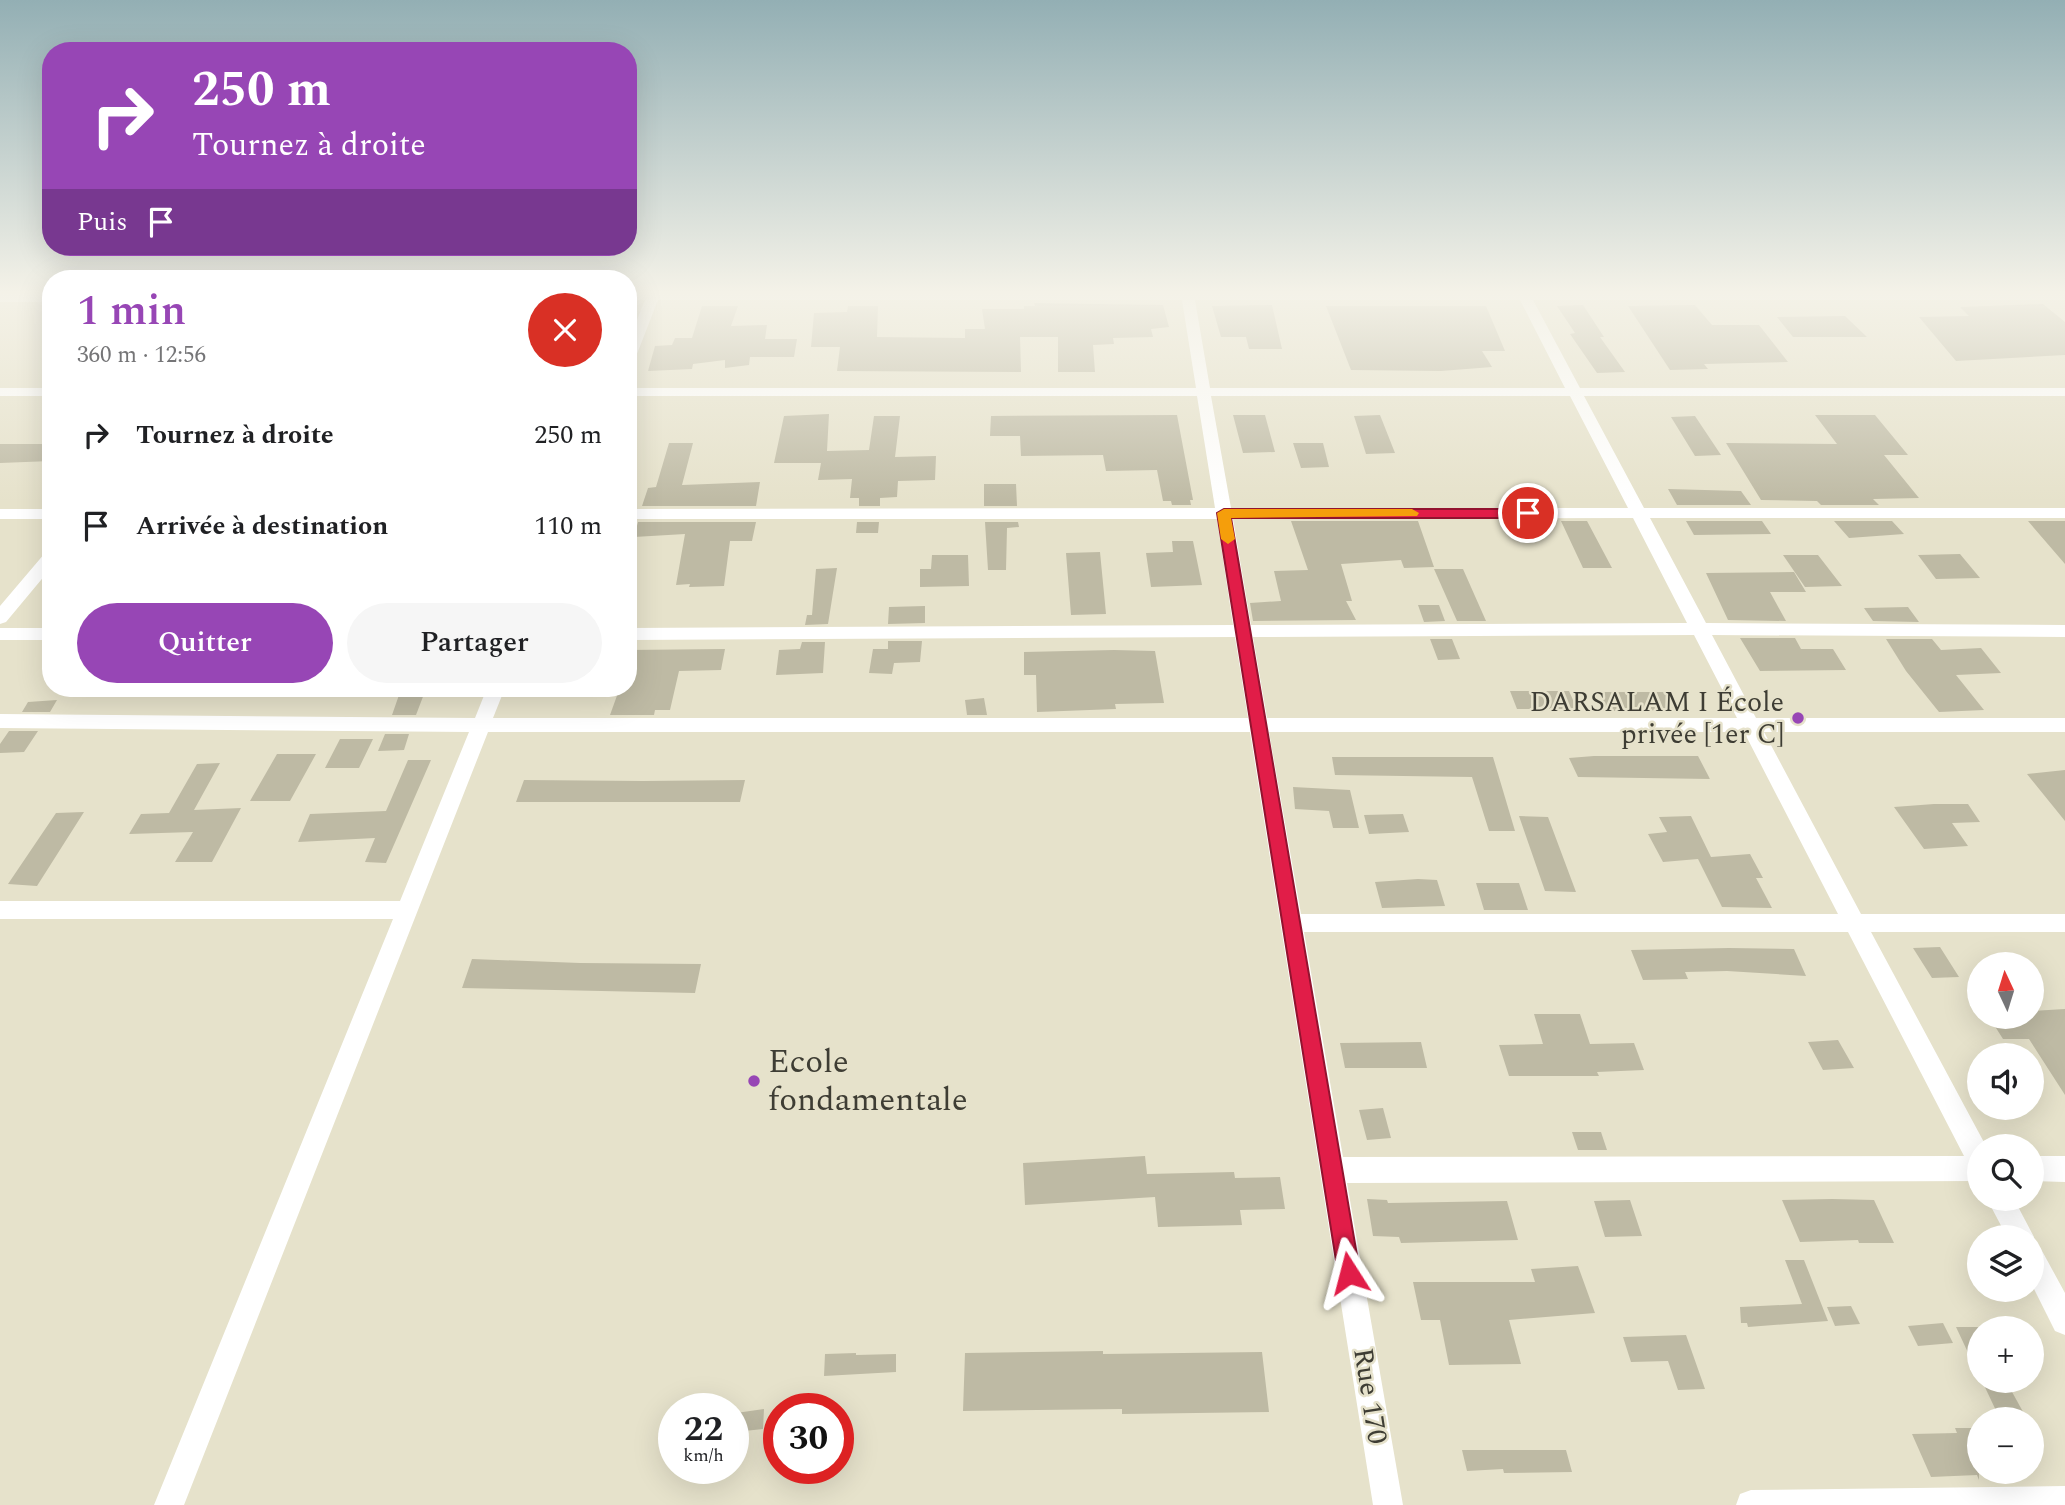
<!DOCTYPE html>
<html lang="fr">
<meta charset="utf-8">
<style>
body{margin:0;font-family:Spectral,serif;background:#f6f6f6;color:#202124;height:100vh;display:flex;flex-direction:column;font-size:26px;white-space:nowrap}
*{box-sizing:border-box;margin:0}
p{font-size:23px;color:#757577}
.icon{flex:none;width:38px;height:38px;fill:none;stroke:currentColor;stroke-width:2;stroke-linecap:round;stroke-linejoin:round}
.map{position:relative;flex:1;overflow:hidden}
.side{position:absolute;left:42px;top:270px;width:595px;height:427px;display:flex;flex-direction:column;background:#fff;border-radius:28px;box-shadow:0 7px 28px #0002}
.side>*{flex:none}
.guide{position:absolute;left:42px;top:42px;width:595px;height:214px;border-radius:28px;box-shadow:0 7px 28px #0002;background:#9746b5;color:#fff;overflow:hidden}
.needle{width:46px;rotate:356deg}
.fabs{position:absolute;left:1967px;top:952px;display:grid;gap:14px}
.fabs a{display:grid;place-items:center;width:77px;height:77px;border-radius:50%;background:#fff;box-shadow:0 7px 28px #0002;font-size:35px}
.speed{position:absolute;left:658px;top:1393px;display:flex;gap:14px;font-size:35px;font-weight:700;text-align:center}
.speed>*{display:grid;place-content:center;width:91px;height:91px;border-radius:50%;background:#fff;box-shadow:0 7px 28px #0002;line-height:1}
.speed small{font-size:18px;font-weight:400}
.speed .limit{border:10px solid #d22;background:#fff;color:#111}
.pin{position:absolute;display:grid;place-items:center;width:60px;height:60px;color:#fff;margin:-30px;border:4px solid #fff;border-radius:50%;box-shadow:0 2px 7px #0007}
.me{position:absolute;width:77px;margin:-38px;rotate:351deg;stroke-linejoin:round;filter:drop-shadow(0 0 5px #0008)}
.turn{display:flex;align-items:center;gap:24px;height:147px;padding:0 35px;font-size:32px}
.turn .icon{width:91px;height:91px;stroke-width:2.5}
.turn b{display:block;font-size:49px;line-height:60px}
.then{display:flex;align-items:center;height:66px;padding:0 35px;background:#0003;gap:14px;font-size:26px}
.round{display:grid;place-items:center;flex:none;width:74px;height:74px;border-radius:37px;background:#f6f6f6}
.head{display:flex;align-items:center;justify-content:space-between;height:119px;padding:0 35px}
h1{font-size:42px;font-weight:600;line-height:52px;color:#9746b5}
.primary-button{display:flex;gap:14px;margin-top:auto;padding:14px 35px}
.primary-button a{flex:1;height:80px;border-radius:42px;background:#9746b5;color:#fff;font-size:28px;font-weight:600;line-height:80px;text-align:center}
.primary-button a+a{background:#f6f6f6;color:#202124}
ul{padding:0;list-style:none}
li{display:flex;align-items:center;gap:21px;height:91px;padding:0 35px}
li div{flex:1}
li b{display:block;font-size:26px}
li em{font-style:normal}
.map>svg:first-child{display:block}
</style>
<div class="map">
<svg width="2065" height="1505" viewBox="0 0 2065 1505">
<rect width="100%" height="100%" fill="#e6e2cb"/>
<!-- building -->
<path fill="#bebaa4" d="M1034,303L1163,305L1169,327L1151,329L1153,337L1113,338L1114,344L1093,345L1095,372H1058V337H1020L1021,372L837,371L840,347H811L814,313L847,312L848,306H878L877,337L965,338V329H985L982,309H1024V306H1035Z
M2043,304L2065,322V355L1956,361L1919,317L1969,316L1960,307Z
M1583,305L1604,337H1600L1625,372L1597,373L1570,334L1575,333L1557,306Z
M1695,305L1712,325H1759L1788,362L1704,364L1708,369L1670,370L1628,306Z
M702,306H738L731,326L767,325L765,339H797L794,357H750L749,365L725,368V360L693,364L692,369L648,371L655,346L672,345L675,338H692Z
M1212,306L1272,305L1282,349H1249L1246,337H1221Z
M1326,306H1486L1505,351H1482L1492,367L1441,371L1351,370Z
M1845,316L1867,337H1793L1777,317Z
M829,414L827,451L869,450L874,416H900L895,457L936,456L935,480L898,481L897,497L880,498V506H859V498H850L852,479L818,480L821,463H774L784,416Z
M1177,415L1193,500H1190L1191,505H1172L1171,501H1163L1157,470L1106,471L1103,455L1021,456L1020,436H990L991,416Z
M1233,415H1265L1275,452L1243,453Z
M1380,415L1395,453L1366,454L1354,416Z
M1815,415H1875L1908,455H1884L1919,498L1873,499L1879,505H1821L1817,501L1761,500L1726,443L1837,444Z
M1695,416L1721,455L1695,456L1671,417Z
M669,443H693L682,485L760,482L756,506H642L648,488L656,487Z
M1293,443H1323L1329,467L1301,468Z
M0,444H51V461L0,463Z
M984,484H1016L1017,506H984Z
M1668,489L1741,491L1751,505H1677Z
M1291,521H1418L1434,567L1404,568L1401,560L1341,564L1352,601H1346L1356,620L1253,621L1250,603L1281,601L1274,571L1308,570Z
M1561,521H1587L1612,568H1583Z
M1686,521H1762L1771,534L1694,535Z
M1834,521H1892L1904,534L1849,538Z
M2028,521H2065V564Z
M638,522H756L752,541H730L724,586L689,587L690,584L676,585L685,534L634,537Z
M857,522H879L878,533H856Z
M985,522H1018L1019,527L1007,528L1006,570H988Z
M1172,541H1193L1202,585L1151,587L1146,553L1173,552Z
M1100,552L1106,614L1071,615L1066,553Z
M1960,554L1980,578L1936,579L1918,555Z
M932,555H968L969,586L920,587V569H931Z
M1783,555H1818L1842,586L1805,587Z
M837,568L828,624L805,625L807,615H812L816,569Z
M1434,569H1463L1486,621H1457Z
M1794,572L1806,592H1770L1786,621L1728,620L1706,573Z
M1418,605H1439L1445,621L1424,622Z
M925,606V623L888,624L889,607Z
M1908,607L1919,622L1873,621L1864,608Z
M1740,638H1795L1801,649H1833L1846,670L1760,671Z
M1430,639H1452L1460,659L1438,660Z
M1886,639H1932L1941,650L1981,648L2001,673L1956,675L1984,710L1939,712L1906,671Z
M888,641H922L920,662L894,663L892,674L869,673L873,649H888Z
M802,642H825L823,673L776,675L779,650L800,649Z
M725,649L721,670L679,671L670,710H655L654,715H610L619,690H628V650Z
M1114,650L1155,651L1164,703L1115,704L1116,709L1037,712L1036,675H1024V652Z
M1510,691H1569L1577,709H1517Z
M1599,692H1672L1681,710L1607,711Z
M424,694L416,715H392L399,695Z
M984,698L987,715H967L965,700Z
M57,700L50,712H22L28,702Z
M9,731H38L24,752L0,753V744Z
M385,734H409L404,750L378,751Z
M340,739H373L359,768H325Z
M277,754H316L290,801H250Z
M1594,756H1698L1710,779L1578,777L1569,758Z
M1332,757H1493L1515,831H1489L1472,777L1335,775Z
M408,760H431L386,863L365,862L375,838L298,842L310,814L386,811Z
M220,763L194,810L241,808L212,862H175L193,832L129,834L141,814L169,813L197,764Z
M2065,770V821L2027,774Z
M524,780L644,781L745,780L740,802H516Z
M1293,787L1350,790L1359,828H1333L1329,811L1295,809Z
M1934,804H1968L1980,822L1952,823L1968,846L1924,849L1894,807Z
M84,812L37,886L8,884L56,813Z
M1403,814L1409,832L1369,834L1364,815Z
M1519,816L1548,817L1576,892L1545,891Z
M1691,816L1711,857L1750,854L1763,878H1756L1772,908L1722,907L1698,859L1663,862L1648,834L1667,832L1659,817Z
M1418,879L1437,880L1445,906L1382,908L1375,882Z
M1476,883H1519L1528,910H1484Z
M1940,947L1959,977L1932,978L1913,948Z
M1729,948L1794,949L1806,976L1727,971L1685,972L1688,979L1643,980L1631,950Z
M472,959L580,963L701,964L695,993L462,988Z
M2065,1009V1095L2029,1039H2003L1989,1017H2032V1011Z
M1534,1014H1580L1590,1044L1634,1043L1644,1070L1597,1072L1599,1076H1509L1499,1045L1543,1044Z
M1838,1040L1854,1068L1823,1070L1808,1042Z
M1421,1042L1427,1068H1345L1340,1043Z
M1383,1108L1391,1138L1367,1140L1359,1110Z
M1572,1132H1601L1607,1150H1578Z
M1145,1156L1147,1174L1234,1172L1235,1178L1280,1177L1285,1209L1240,1210L1242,1225L1158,1227L1155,1197L1025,1205L1023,1163Z
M1367,1199L1387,1200L1388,1203L1507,1201L1518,1240L1401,1243L1399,1237L1373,1236Z
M1832,1199L1874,1200L1894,1243H1859L1858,1240L1800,1242L1782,1200Z
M1630,1200L1642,1236L1605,1237L1594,1201Z
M1785,1260H1804L1828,1321L1748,1327L1747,1323H1741L1740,1307L1802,1304Z
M1578,1266L1595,1313L1509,1320L1521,1364L1449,1365L1440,1320H1421L1413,1282H1535L1531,1269Z
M1851,1306L1860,1324L1835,1326L1827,1307Z
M1943,1323L1953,1343L1918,1346L1908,1326Z
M1956,1327H1979V1376Z
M1686,1335L1705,1389L1678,1390L1668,1361L1631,1362L1623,1337Z
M1103,1351V1354L1262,1352L1269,1412L1122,1414V1409L963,1411L965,1353Z
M856,1353V1355L896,1354V1372L824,1376L825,1354Z
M1982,1381H2006L2027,1419H2000Z
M764,1409L763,1429L735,1432L736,1413Z
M1955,1428H1979V1480L1977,1475L1931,1477L1912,1434L1957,1433Z
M1462,1450H1566L1572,1472L1504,1473L1503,1469L1467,1471Z"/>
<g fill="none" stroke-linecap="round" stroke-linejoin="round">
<!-- street -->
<path fill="#fff" fill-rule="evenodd" d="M628,292H2065V300H1533L1580,388H2065V396H1584L1644,508H2065V518H1650L1706,623L2065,625V637L1712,635L1756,718H2065V732H1764L1861,914H2065V932H1871L1986,1146H1979V1181L1347,1183L1403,1505H1373L1250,732H488L184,1505H154L393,919H0V901H400L469,732L0,728V714L475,718L487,688H505L493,718H1248L1235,637L628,640V628L1233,625L1217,519H628V509L1215,508L1197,396H628V388H1196L1182,300H658L635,359L628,363V342L645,300H628ZM1195,300H1520L1565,388H1210ZM1211,396H1570L1628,508H1231ZM1633,518L1687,623L1251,625L1233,519ZM1694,635L1737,718H1267L1253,637ZM1269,732H1744L1838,914H1301ZM1304,932H1848L1964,1156L1343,1157Z
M0,294H51V302H0Z
M0,388H51V396H0Z
M0,509H51V519H0Z
M51,552V568L6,622L0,624V606L45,553Z
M0,628H51V640H0Z
M2032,1156H2065V1182L2032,1181Z
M1987,1199H2014L2034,1237L2032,1242V1237H2007Z
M2032,1245L2041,1249L2065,1293V1335L2055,1331L2032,1285Z
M2065,1486V1505H1736L1740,1494L1751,1490Z"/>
</g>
<!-- sky -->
<linearGradient id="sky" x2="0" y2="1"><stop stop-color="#93afb4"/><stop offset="0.58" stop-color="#f4f2e8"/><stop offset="1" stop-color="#f4f2e8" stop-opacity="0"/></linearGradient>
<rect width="2065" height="503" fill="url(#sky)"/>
<!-- route -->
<path fill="#e11d48" stroke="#92132f" stroke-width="2" d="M1224,509H1528L1534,513L1528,518H1231L1360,1273L1357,1281L1349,1284L1341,1281L1338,1273L1217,513Z"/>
<!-- slow -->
<path fill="#f59e0b" d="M1412,509L1419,513L1417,516L1231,518L1235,539L1228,544L1221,539L1217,513L1224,509Z"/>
<!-- markers -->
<g fill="#9746b5" stroke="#e6e2cb" stroke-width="2.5">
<circle cx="1798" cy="718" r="7"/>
<circle cx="754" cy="1081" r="7"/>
</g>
<g text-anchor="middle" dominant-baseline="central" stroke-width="5" stroke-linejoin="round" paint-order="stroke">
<!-- poi labels -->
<g font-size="28" fill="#3e3d34" stroke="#e6e2cb" text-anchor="end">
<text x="1784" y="702">DARSALAM I École<tspan x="1784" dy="32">privée [1er C]</tspan></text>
</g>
<!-- street labels -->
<g font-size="28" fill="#3e3d34" stroke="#e6e2cb">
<text transform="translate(1370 1396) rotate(81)">Rue 170</text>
</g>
<!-- near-poi labels -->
<g font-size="33" fill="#3e3d34" stroke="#e6e2cb" text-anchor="start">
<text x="768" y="1062">Ecole<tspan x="768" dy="38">fondamentale</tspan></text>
</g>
</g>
</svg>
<div class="fabs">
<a><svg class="needle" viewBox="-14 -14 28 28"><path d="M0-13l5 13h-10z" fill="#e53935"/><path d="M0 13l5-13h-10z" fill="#757577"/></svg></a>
<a><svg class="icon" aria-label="sound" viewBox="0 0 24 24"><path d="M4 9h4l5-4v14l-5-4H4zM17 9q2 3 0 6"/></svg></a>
<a><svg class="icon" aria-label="search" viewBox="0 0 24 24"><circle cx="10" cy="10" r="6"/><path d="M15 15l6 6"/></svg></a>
<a><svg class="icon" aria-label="layers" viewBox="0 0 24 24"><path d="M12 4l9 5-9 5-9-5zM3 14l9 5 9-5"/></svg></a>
<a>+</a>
<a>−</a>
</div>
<div class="speed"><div>22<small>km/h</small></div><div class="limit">30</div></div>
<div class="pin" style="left:1528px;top:513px;background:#d93025"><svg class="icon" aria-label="arrive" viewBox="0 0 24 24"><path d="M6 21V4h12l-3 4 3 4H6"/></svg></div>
<svg class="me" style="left:1349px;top:1273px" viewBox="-20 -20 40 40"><path d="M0-17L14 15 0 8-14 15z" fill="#e11d48" stroke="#fff" stroke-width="4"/></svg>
<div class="guide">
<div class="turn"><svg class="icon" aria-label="right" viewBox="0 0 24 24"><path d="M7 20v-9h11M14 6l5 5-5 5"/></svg><div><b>250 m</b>Tournez à droite</div></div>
<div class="then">Puis<svg class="icon" aria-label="arrive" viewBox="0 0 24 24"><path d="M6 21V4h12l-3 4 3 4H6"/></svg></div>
</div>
<section class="side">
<div class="head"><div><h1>1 min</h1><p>360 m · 12:56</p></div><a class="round" style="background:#d93025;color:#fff"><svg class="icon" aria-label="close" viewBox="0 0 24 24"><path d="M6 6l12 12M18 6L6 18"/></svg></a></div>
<ul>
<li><svg class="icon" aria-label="right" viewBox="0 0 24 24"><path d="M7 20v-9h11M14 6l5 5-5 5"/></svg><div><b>Tournez à droite</b></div><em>250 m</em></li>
<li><svg class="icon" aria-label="arrive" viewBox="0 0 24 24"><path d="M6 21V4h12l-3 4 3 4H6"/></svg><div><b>Arrivée à destination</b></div><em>110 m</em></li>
</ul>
<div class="primary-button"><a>Quitter</a><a>Partager</a></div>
</section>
</div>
